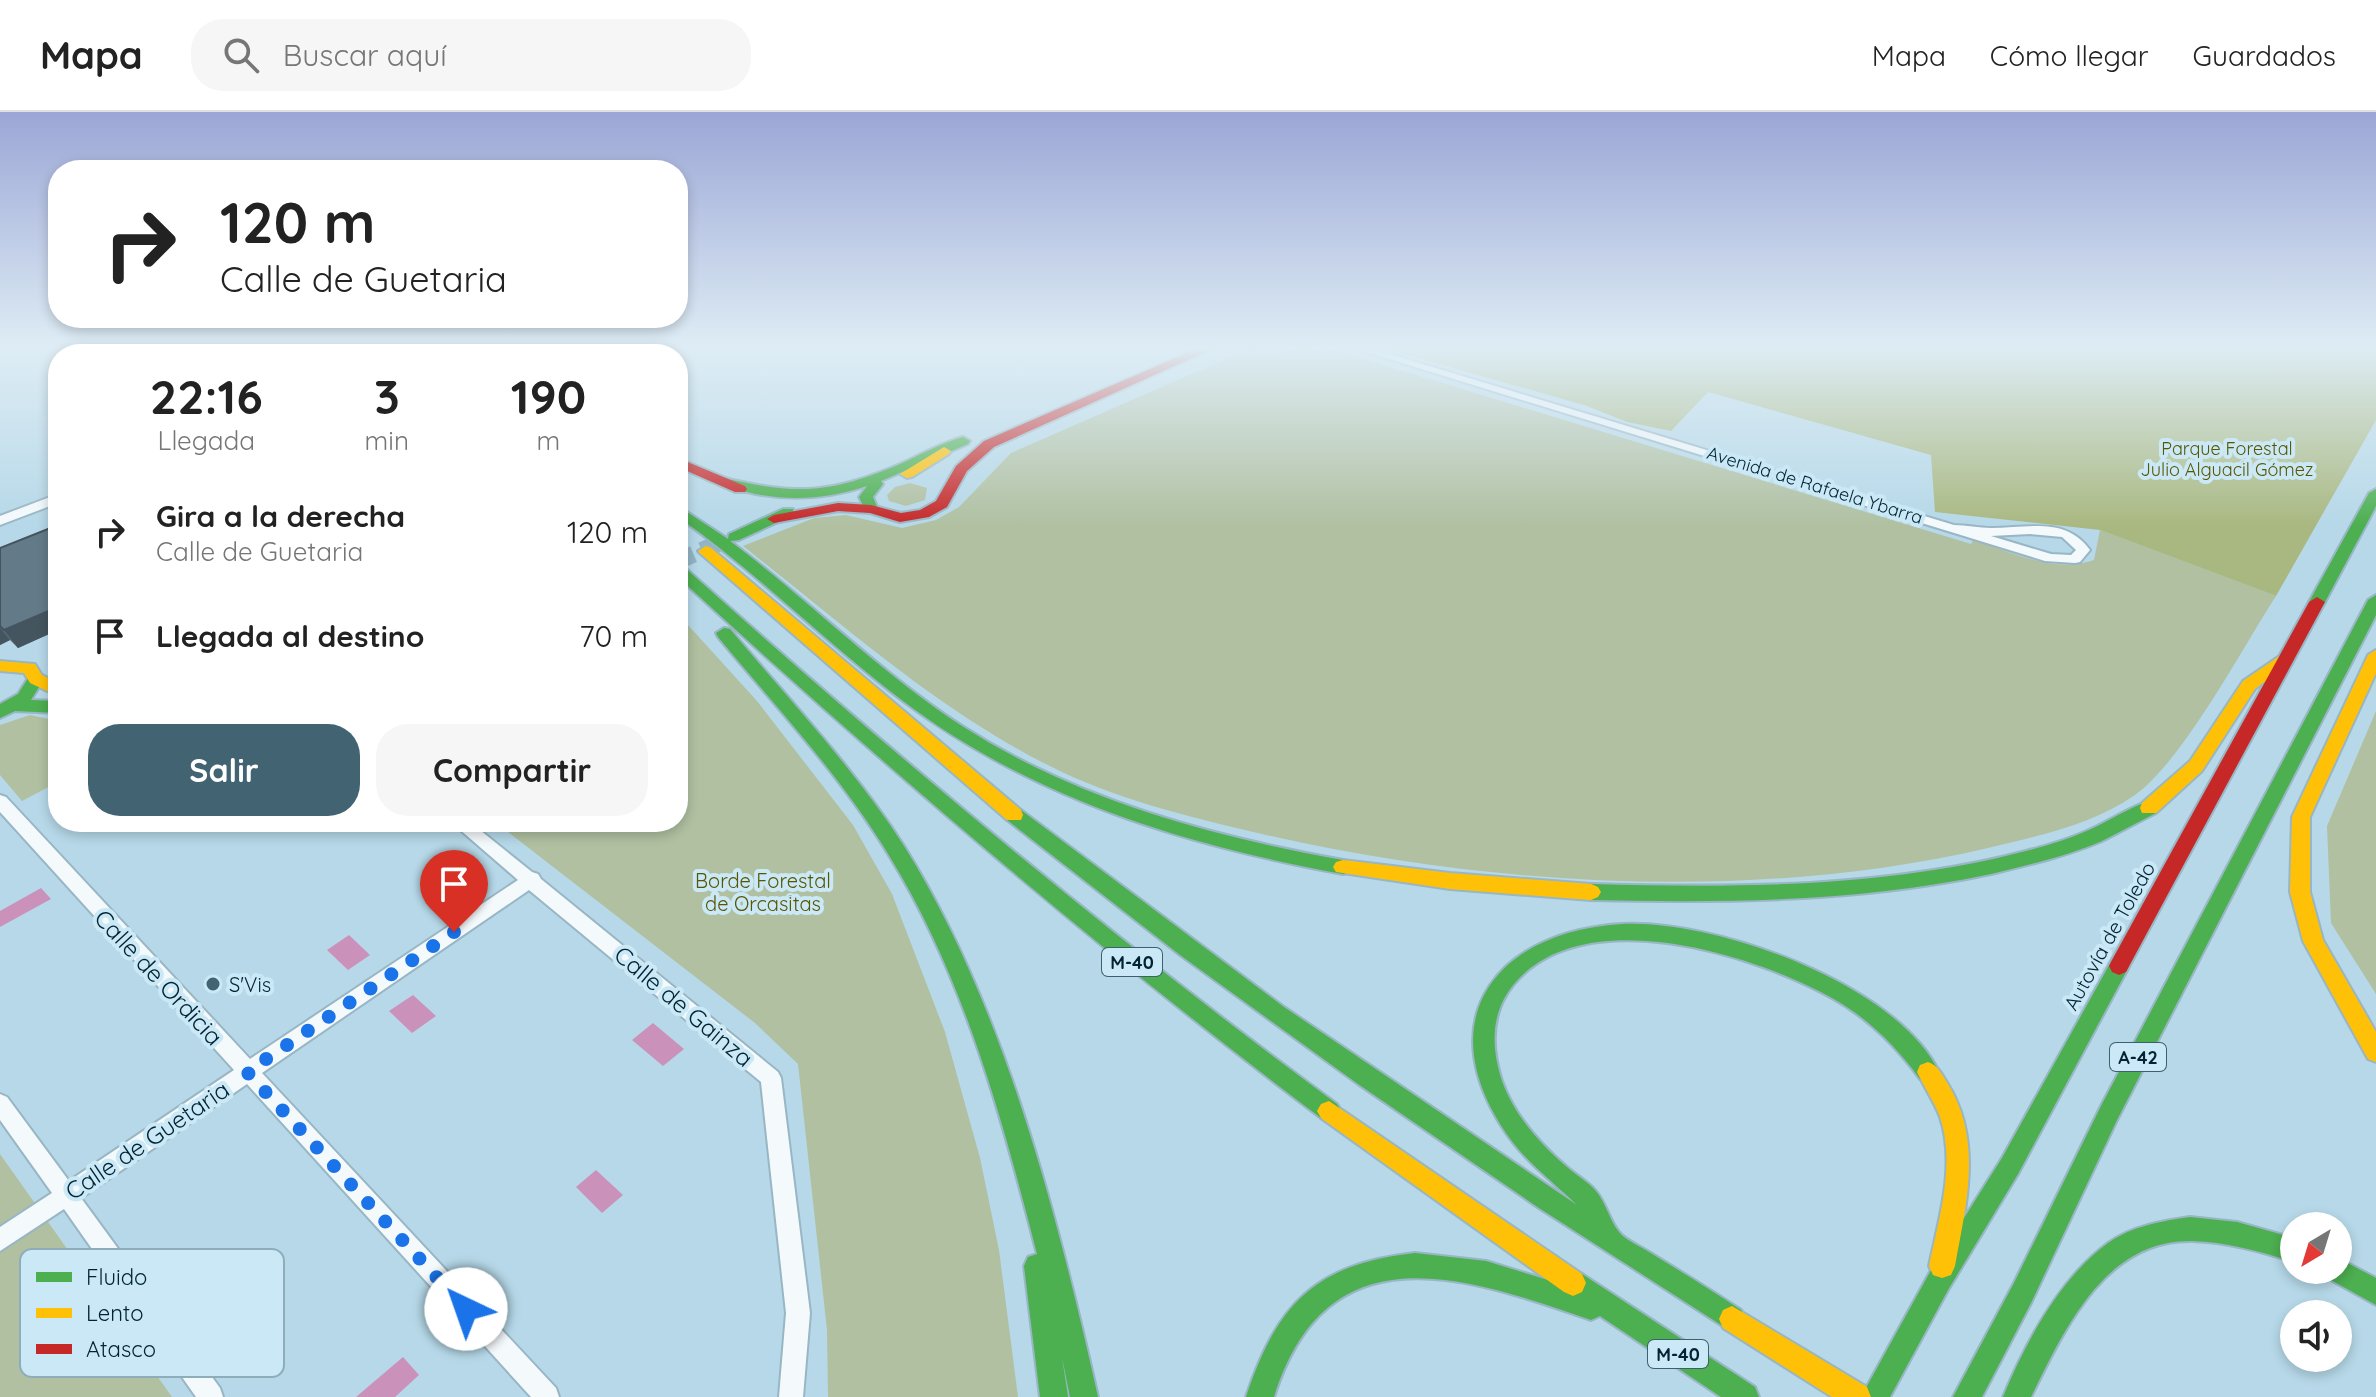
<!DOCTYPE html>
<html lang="es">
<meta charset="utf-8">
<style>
body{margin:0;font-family:Quicksand,sans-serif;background:#f6f6f6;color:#222;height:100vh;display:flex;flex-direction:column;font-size:30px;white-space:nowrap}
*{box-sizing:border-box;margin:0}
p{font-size:26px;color:#767676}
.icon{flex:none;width:44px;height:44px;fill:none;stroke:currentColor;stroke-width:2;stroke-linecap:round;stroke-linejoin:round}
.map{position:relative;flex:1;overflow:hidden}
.drawer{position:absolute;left:48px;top:232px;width:640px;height:488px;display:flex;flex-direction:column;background:#fff;border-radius:32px;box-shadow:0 4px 12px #0003}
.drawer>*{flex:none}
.hud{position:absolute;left:48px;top:48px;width:640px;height:168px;border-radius:32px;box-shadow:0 4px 12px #0003;background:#fff;color:#222;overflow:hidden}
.needle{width:52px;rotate:218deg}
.buttons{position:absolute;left:2280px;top:1100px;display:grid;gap:16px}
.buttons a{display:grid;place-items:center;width:72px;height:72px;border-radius:50%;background:#fff;box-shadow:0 4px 12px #0003;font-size:40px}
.pin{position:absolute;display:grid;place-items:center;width:68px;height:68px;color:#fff;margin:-82px -34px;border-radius:50% 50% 50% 0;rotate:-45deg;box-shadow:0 0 8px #0007}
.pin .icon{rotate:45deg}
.me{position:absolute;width:88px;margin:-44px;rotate:318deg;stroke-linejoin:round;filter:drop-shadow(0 0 6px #0008)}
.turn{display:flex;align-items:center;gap:28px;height:168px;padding:0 40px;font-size:36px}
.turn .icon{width:104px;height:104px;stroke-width:2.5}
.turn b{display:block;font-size:56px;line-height:68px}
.eta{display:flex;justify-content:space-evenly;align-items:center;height:136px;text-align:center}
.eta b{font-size:48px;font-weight:800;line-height:56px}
.button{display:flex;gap:16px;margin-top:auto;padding:16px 40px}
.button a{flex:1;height:92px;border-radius:32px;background:#416372;color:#fff;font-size:32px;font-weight:800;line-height:92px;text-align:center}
.button a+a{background:#f6f6f6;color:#222}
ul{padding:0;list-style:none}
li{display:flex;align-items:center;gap:24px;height:104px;padding:0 40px}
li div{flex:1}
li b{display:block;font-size:30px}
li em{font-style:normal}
header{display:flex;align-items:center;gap:48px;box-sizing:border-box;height:112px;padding:0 40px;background:#fff;border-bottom:2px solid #e0e0e0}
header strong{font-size:38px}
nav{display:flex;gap:44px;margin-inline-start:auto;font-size:28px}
.search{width:560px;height:72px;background:#f6f6f6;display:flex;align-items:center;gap:20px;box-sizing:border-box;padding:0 28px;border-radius:32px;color:#767676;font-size:30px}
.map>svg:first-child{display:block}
</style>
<header>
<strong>Mapa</strong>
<div class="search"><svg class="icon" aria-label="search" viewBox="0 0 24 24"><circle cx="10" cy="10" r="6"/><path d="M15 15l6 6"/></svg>Buscar aquí</div>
<nav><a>Mapa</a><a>Cómo llegar</a><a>Guardados</a></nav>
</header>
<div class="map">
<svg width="2376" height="1285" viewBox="0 0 2376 1285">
<rect width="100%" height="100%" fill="#b6d8e8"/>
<!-- green -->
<path fill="#b0c0a1" d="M226,234H352L362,242H238Z
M1303,235L1322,240L1331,237L1971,432L1973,428C2011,440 2055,462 2094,448L2100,418L2276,484C2241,538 2184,647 2135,683C2092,713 2038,724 1988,736C1757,790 1492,775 1262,722C1194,706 1126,690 1062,660C944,604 845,514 743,434L814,406L846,403L902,416L936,408L959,395L1011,341L1235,243L1268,244Z
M910,371L927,376L925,388L906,394L889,389L887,383L895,375Z
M678,502L757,589L853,713L892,782L945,920L980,1046L999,1138L1018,1285H828L827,1218L798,952L755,911L495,710H678Z
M2376,599V882L2331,811L2327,714Z
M30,603L58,609V670L22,689L0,663V613Z
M0,1042L172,1285H0Z"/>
<!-- forest -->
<path fill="#a9b880" d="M1376,234H2376V308L2276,484L2100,418L1935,400L1931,343L1708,280L1671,319L1627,310L1587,294Z"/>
<!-- water -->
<path fill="#ca92ba" d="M41,776L51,787L0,815V799Z
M349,823L370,843L348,858L327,838Z
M413,883L436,904L412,921L389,899Z
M653,911L684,937L663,954L632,928Z
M596,1058L623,1083L602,1101L576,1075Z
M403,1245L419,1263L395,1285H356Z"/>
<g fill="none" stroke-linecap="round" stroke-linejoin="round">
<!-- secondary-tunnel -->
<path stroke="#92b4c4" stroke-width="17" stroke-dasharray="17 9" stroke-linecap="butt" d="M678,449L721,430"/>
<defs>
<path id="street" d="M203,234H215L225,242H213Z
M1347,234H1363L1954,413C1966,413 1979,416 1991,416C2027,416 2066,404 2090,438L2080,450L2075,451L2045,449ZM2030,422L2062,425L2076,438L2071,443L2051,442L1991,424Z
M58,382V391L0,413V404Z
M0,683L6,685L250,947L518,768L451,710H470L532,760L538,762L541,767L778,960L781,966L810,1201L803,1285H779L786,1201L761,970L529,778L262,961L556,1276L559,1285H531L247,972L81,1086L220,1276L223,1285H196L64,1097L0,1139V1115L52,1081L0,1008V982L7,985L69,1069L234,958L0,700Z"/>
<path id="fast" d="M382,234H396L405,242H391Z
M1241,234H1262L1256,238Z
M963,325L970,329L968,332L881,369L883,372L873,385L878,397L871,401L866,400L859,385L867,374C827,387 788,390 747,380C737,377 725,376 717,370L724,366C798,383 829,382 900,352C920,343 941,331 963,325Z
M2376,377V394L2325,490L2323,493H2311L2309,490L2369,381Z
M678,394L728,427L729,422L783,397H793V403L739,428L730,429C809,488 879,560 962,614C1077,688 1210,724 1343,748L1350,750L1353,755L1350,760L1343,762C1185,733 1033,687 903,589C825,530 758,461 678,405Z
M678,452L683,454C894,643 1109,824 1337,992L1341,999L1337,1006L1329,1009L1321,1006C1097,837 885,655 678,465Z
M2376,483V503L2117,1008L2032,1189L1982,1285H1953L2014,1171L2101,994L2368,488Z
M724,516L730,517C789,588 854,656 904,734C1004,894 1057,1102 1098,1285H1070L1062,1245L1068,1285H1040L1024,1154L1028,1145L1037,1142C1002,1005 964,866 890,745C842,665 777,596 718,525L716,521Z
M36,561L44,567L31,588L58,589V601L15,599L0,606V592L18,582L30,563Z
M2149,689L2156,691L2158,696L2156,701C2138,710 2120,720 2102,729C2067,744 2028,753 1991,762C1860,790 1725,791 1591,788L1584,785L1581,780L1584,775L1591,772C1735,776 1885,776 2026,739C2046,734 2069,727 2089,718C2109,709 2128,696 2149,689Z
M1014,696L1021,698L1284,895L1577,1093C1550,1067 1522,1047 1502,1015C1430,902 1501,819 1622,812C1714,807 1897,872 1939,960L1936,967L1928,970L1920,967C1896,934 1868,906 1832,886C1753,842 1583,789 1514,872C1490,901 1491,935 1502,969C1514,1003 1540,1032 1567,1055C1576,1063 1587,1069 1595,1078C1606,1090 1609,1108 1619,1120C1625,1128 1640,1134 1649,1140C1680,1159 1711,1178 1741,1198L1745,1207L1741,1216L1732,1220L1539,1096L1358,972L1180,843L1007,708L1005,703L1007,698Z
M2119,845L2126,848L2129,854L2126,860L2018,1062L1948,1178L1890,1285H1861L1930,1160L2002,1046L2112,848Z
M2190,1105L2237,1110L2294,1126V1150C2261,1140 2228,1130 2192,1129C2105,1127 2064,1218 2031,1285H2003C2026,1230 2059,1167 2108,1131C2132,1114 2162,1109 2190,1105Z
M1415,1141L1486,1149L1561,1172L1564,1162L1573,1158L1582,1162L1755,1275L1759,1285H1721L1600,1204L1591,1208C1464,1164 1327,1116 1274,1285H1246C1277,1192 1315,1152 1415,1141Z
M2338,1146L2376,1166V1193L2329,1167L2325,1158H2338Z"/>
<path id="slow" d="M438,234H454L468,242H452Z
M944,335L951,339L949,342L912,365L907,366L900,362Z
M706,434L711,436L1021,698L1023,703L1021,708H1007L701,442L698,439Z
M2376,538V561L2310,705V780L2323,828L2376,920V950L2368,947L2303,829L2290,780L2292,705L2368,543Z
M2284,541L2292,546L2290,550L2255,577L2202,659L2156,701H2142L2140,696L2142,691L2190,649L2243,569Z
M0,549L35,552L42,563L58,571V584L30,571L24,561L0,559Z
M1343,748L1450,761L1591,772L1598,775L1601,780L1598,785L1591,788L1450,777L1336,760L1333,755L1336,750Z
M1928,950C1939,954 1942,963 1948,972C1983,1029 1966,1093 1955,1154L1951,1163L1942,1166L1933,1163L1929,1154C1939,1106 1956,1053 1940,1005C1934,989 1924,975 1917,960L1920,953Z
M1329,989L1582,1162L1586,1171L1582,1180L1573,1184L1564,1180L1321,1006L1317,999L1321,992Z
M1732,1194L1867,1275L1871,1285H1832L1723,1216L1719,1207L1723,1198Z"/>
<path id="jam" d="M1203,234H1219L994,335L967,359L947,395L929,405L900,410L870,401L838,399L774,411L767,407L774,403L838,391L871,393L901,401L920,398L936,389L956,354L984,329Z
M678,346L745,374L747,377L745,380H735L678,355Z
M2317,485L2325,490L2126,860L2119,863L2112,860L2109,854L2112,848L2309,490Z"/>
</defs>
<!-- street casing -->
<use href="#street" stroke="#98b6c4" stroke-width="4"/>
<!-- fast casing -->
<use href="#fast" stroke="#98b6c4" stroke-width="4"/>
<!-- slow casing -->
<use href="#slow" stroke="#98b6c4" stroke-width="4"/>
<!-- jam casing -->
<use href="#jam" stroke="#98b6c4" stroke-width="4"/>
<!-- street -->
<use href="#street" fill="#f4f9fc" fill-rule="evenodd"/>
<!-- fast -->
<use href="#fast" fill="#4caf50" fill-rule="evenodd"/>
<!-- slow -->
<use href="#slow" fill="#ffc107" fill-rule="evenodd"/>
<!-- jam -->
<use href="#jam" fill="#c62828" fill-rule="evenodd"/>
</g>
<!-- wall -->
<path fill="#556975" d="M58,413V518L18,536L10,528L0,533V436Z"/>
<!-- shaded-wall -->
<path fill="#45555f" d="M58,495V518L18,536L4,518Z
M0,516L10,528L0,533Z"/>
<!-- building -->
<path fill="#637a88" stroke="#45555f" stroke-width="2" d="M58,413V495L4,518L0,514V436Z"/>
<!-- sky -->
<linearGradient id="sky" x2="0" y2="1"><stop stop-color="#9ca6d6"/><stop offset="0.57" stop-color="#deedf5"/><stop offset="1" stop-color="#deedf5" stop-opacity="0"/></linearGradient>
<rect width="2376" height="414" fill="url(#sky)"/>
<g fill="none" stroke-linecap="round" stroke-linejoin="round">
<!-- route -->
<path stroke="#1a73e8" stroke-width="14" stroke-dasharray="0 25.2" d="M454,820L247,960L466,1197"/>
</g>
<!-- markers -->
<circle fill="#416372" stroke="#cae8f6" stroke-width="3" cx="213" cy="872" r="8"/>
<g text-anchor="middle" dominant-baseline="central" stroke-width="8" stroke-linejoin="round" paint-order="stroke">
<!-- far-park labels -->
<g font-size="18" fill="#585600" stroke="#cae8f6">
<text x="2227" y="336">Parque Forestal<tspan x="2227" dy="21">Julio Alguacil Gómez</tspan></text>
</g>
<!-- far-street labels -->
<g font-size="18" fill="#022432" stroke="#cae8f6">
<text transform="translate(1815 373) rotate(17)">Avenida de Rafaela Ybarra</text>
</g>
<!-- shield labels -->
<g fill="#cae8f6" stroke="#3e5f6d" stroke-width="2">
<rect x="1102" y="836" width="60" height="28" rx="6"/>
<rect x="2110" y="931" width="56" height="28" rx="6"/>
<rect x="1648" y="1228" width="60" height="28" rx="6"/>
</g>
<g font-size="18" font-weight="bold" fill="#022432">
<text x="1132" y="850">M-40</text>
<text x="2138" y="945">A-42</text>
<text x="1678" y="1242">M-40</text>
</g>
<!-- park labels -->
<g font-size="20" fill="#585600" stroke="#cae8f6">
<text x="763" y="768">Borde Forestal<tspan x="763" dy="23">de Orcasitas</tspan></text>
</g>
<!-- street labels -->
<g font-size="20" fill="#022432" stroke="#cae8f6">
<text transform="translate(2109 824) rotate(-61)">Autovía de Toledo</text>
</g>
<!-- poi labels -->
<g font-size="20" fill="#022432" stroke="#cae8f6" text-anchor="start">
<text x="229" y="872">S'Vis</text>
</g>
<!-- near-street labels -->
<g font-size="24" fill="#022432" stroke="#cae8f6">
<text transform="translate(159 865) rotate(47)">Calle de Ordicia</text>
<text transform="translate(684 894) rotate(40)">Calle de Gainza</text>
<text transform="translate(147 1028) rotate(-34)">Calle de Guetaria</text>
</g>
</g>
<!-- legend -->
<rect x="20" y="1137" width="264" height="128" rx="12" fill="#cae8f6" stroke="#8eadbb" stroke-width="2"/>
<rect x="36" y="1160" width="36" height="10" fill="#4caf50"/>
<rect x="36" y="1196" width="36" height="10" fill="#ffc107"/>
<rect x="36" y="1232" width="36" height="10" fill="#c62828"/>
<g font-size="22" fill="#022432">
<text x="86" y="1173">Fluido</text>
<text x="86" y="1209">Lento</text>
<text x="86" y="1245">Atasco</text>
</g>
</svg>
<div class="buttons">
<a><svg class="needle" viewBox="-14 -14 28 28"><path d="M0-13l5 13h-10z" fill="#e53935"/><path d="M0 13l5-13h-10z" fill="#767676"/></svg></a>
<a><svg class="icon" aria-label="sound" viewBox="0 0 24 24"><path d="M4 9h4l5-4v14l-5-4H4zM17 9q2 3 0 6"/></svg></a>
</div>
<div class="pin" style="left:454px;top:820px;background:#d93025"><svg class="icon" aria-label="arrive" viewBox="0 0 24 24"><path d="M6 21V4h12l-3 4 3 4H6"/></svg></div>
<svg class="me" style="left:466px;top:1197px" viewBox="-20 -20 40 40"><circle r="19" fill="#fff"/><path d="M0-13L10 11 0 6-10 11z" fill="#1a73e8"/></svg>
<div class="hud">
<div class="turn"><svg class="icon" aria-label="right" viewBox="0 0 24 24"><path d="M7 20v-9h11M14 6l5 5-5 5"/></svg><div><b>120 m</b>Calle de Guetaria</div></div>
</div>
<section class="drawer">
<div class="eta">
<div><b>22:16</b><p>Llegada</p></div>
<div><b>3</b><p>min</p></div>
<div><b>190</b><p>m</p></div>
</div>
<ul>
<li><svg class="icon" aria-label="right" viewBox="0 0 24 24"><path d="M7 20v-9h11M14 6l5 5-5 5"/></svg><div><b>Gira a la derecha</b><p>Calle de Guetaria</p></div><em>120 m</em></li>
<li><svg class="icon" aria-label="arrive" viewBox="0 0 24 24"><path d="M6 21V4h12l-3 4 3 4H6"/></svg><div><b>Llegada al destino</b></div><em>70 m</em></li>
</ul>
<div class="button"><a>Salir</a><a>Compartir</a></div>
</section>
</div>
